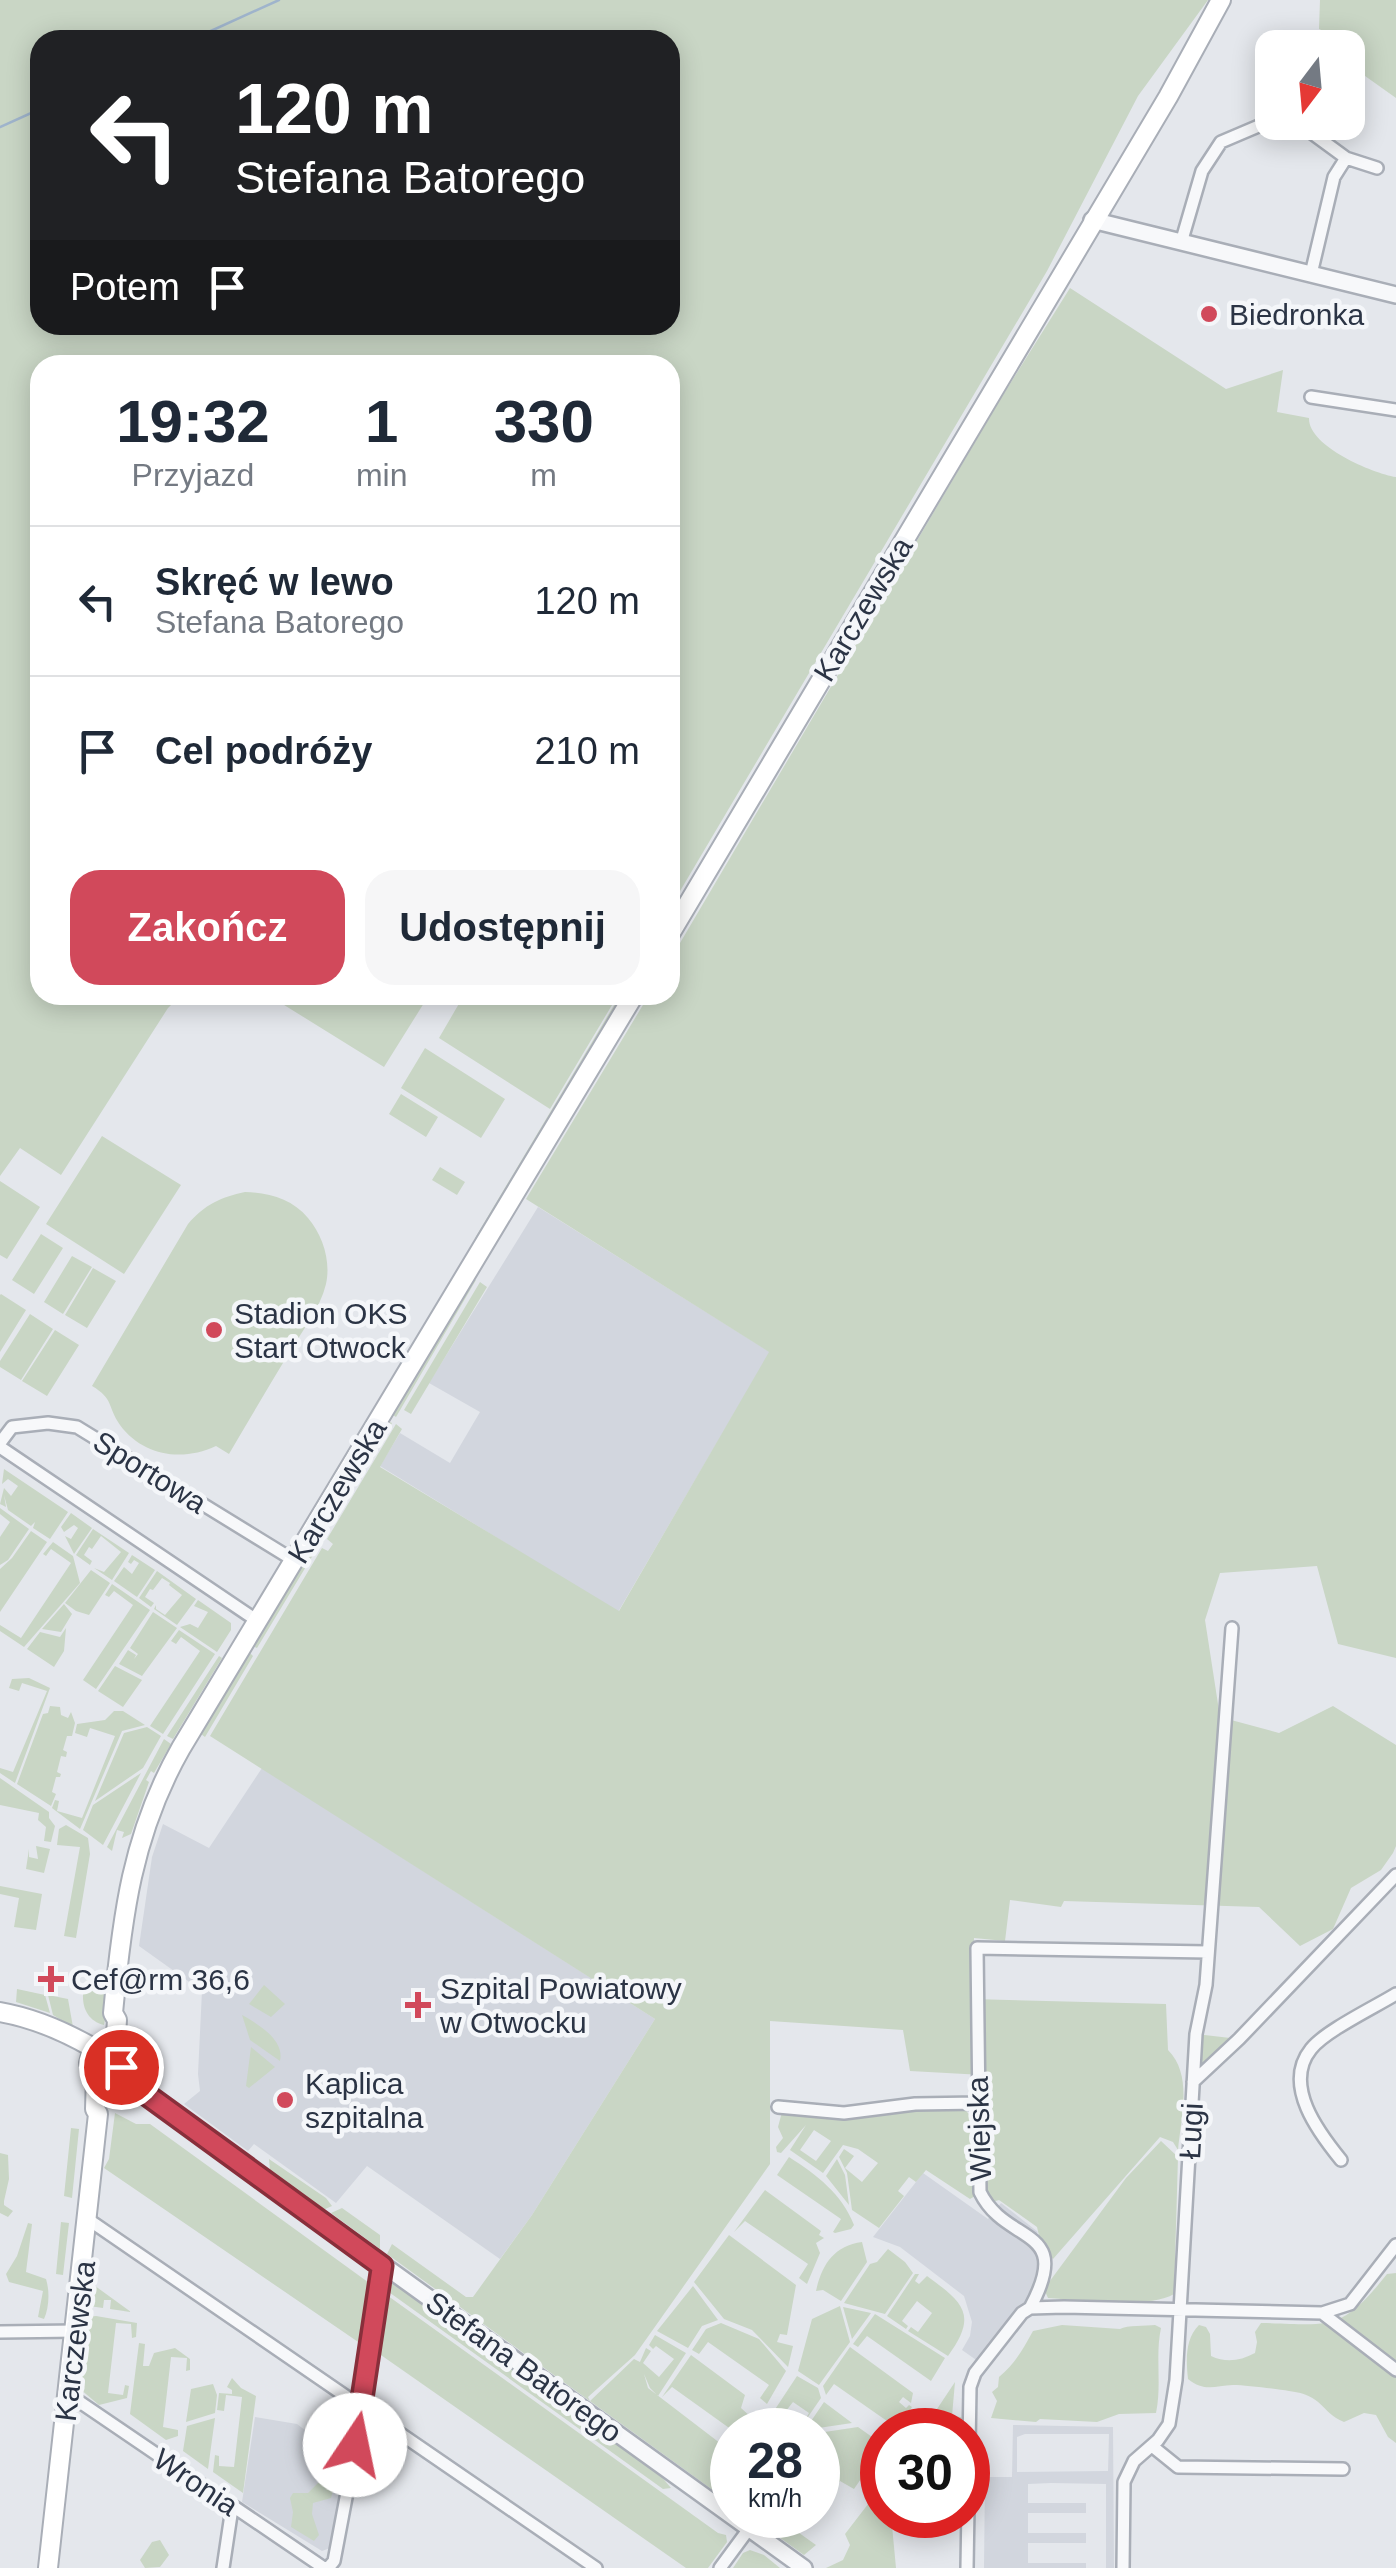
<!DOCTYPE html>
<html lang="pl">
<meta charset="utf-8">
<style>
body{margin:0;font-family:Arial,sans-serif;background:#f6f6f7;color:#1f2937;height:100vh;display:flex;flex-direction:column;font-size:38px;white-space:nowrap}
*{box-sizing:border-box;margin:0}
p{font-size:32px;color:#747a83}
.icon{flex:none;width:55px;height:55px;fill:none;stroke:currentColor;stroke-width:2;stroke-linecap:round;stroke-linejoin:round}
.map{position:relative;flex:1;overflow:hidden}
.sheet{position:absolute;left:30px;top:355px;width:650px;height:650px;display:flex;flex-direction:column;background:#fff;border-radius:30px;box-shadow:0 5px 25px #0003}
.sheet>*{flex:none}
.hud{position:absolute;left:30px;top:30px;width:650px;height:305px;border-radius:30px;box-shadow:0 5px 25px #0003;background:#202124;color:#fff;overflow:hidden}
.needle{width:65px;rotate:196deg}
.fabs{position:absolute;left:1255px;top:30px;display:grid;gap:20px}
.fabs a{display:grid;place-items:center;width:110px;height:110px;border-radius:20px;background:#fff;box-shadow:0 5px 25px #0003;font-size:50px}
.speed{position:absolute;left:710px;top:2408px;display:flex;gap:20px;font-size:50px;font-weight:700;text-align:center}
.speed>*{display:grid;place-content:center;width:130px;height:130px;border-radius:50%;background:#fff;box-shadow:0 5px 25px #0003;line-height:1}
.speed small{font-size:25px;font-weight:400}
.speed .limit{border:15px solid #d22;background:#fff;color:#111}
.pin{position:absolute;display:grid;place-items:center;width:85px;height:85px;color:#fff;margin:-42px;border:5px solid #fff;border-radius:50%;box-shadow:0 2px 10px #0007}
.me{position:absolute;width:110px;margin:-55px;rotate:11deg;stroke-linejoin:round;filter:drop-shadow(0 0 8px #0008)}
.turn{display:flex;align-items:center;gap:35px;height:210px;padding:0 40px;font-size:45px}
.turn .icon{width:130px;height:130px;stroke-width:2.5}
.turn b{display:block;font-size:70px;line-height:85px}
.then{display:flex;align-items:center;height:95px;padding:0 40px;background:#0003;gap:20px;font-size:38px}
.eta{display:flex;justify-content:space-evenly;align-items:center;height:170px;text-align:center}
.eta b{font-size:60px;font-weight:600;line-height:70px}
.action{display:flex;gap:20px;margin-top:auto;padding:20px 40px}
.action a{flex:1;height:115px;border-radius:30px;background:#d1495b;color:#fff;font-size:40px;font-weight:600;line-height:115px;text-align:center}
.action a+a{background:#f6f6f7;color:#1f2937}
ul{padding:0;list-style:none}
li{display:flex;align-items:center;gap:30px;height:150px;padding:0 40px;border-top:2px solid #e0e1e3}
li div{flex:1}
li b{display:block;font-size:38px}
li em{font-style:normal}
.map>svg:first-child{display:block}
</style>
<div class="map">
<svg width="1396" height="2568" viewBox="0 0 1396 2568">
<rect width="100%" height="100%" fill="#e4e7ec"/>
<!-- built -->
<path fill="#d2d6de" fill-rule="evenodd" d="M538,1207L770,1352L618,1612L380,1466L400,1433L450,1463L480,1412L429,1383Z
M262,1768L655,2019L532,2215L500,2259L367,2166L336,2203L254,2144L248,2151L184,2104L200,2091L198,2074L202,1991L139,1946L152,1857L163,1824L209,1848Z
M923,2173L988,2219L1001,2203L1038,2232L1028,2245L1042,2257L1030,2308L982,2364L962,2350L970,2336L972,2322L964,2296L900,2247L873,2237Z
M255,2417L297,2424L344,2460L330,2548L322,2551L242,2502Z
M1013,2425L1113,2427L1114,2568H1106V2484L1051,2483L1028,2484V2503H1086V2513H1028V2533H1086V2543H1028V2563H1086V2568H984L985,2477H1012ZM1025,2434H1109L1108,2471L1017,2472V2437Z"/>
<!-- green -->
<path fill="#c9d6c5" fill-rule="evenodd" d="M0,0H1208L1138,96L1047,271L670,908V365H40V995H181L168,1008L61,1175L20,1148L0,1176ZM40,40H670V325H40Z
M1320,0H1396V98L1351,66L1350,43L1319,29Z
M1051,274L1053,276L670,924V915Z
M1070,288L1226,389L1283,370L1277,412L1309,418C1308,446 1372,473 1396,477V1658L1338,1644L1317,1566L1220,1573L1205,1620L1220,1717L1279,1733L1333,1706L1396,1745V1846L1393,1853L1381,1870L1351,1888L1333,1929L1300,1946L1259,1907L1064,1901L1061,1907L1010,1900L1005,1941L974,1938L972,1999L1166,2004L1168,2050C1193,2075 1181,2117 1178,2150L1173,2142L1160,2137L1053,2259L1040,2240L1037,2227L999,2200L992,2202L987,2194L983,2075L910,2071L903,2030L770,2021V2164L635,2355L588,2397L590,2401L634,2359L640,2362L646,2348L651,2351L643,2363L659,2377L674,2359L656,2346L653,2349L649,2345L655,2335L686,2353L658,2396L650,2388L644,2374L648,2388L729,2450L715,2474L732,2486V2504L387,2254L392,2244L466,2297H473L532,2215L655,2019L210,1736L322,1548L328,1551L333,1544L327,1539L396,1424L402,1429L380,1467L619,1611L769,1352L526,1199L649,995H670V960L998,403Z
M268,995H429L384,1067Z
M464,995H618L550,1109L439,1038Z
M620,995H628L481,1242L475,1238Z
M425,1048L505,1099L481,1138L401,1088Z
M401,1094L438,1117L426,1137L389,1114Z
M102,1136L181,1185L124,1274L46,1224Z
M440,1167L465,1182L457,1195L432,1180Z
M0,1181L40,1207L7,1259L0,1255Z
M245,1192C270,1193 292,1199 308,1218C323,1236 331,1261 326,1284C320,1309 302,1331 289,1353C269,1386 249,1420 229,1454L216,1446C182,1462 143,1456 120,1425C107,1406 114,1399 92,1386L188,1224C204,1205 221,1197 245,1192Z
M41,1234L63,1248L34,1294L12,1280Z
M72,1256L92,1267L63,1314L44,1302Z
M93,1268L116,1281L87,1328L65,1315Z
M476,1280L396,1417L393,1415L469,1281Z
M480,1282L487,1287L411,1414L404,1410Z
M1,1294L26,1310L0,1352V1295Z
M30,1314L53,1329L21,1380L0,1367V1361Z
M55,1330L79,1345L47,1396L22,1381Z
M387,1421L392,1423L323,1536L321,1531Z
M4,1469L68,1512L50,1539L33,1528L35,1522L31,1526L8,1510L4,1495L6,1507L0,1504L4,1488L11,1496L18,1486L8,1479L2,1484Z
M0,1508L29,1529L8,1560L0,1565V1537L10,1522L0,1514Z
M71,1513L92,1528L74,1554L65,1536L71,1539L78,1528L74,1525L64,1532L61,1527Z
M93,1529L129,1553L112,1580L94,1568L104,1572L121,1552L101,1536L92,1549L89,1547L84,1555L92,1561L90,1565L76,1555Z
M31,1531L47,1542L0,1612V1569L12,1558Z
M53,1542L73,1556L80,1583L24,1647L0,1631V1625L21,1638L71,1563L51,1549L46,1556L43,1554Z
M319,1545L257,1648L252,1646L311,1547Z
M132,1555L155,1570L137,1597L114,1581L124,1567L132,1574L139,1563L134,1560L131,1564L128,1562Z
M91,1570L110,1583L89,1615L76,1611L65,1603Z
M157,1571L196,1599L177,1625L154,1609L156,1605V1609L165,1615L182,1595L169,1585L170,1583L162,1578L153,1590L150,1589L145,1597L154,1603L151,1607L139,1598Z
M112,1584L150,1610L96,1689L83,1680L133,1605L114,1591L109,1597L105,1595Z
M198,1600L231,1623V1630L217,1652L180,1627L190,1624L198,1628L208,1612L194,1606Z
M64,1604L72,1614L61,1632L42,1629Z
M153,1612L177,1628L142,1676L119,1664L128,1650L136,1655L134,1659L138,1654L130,1648Z
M66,1628L64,1651L54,1667L27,1649L40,1632L60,1637Z
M179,1630L215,1654L163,1734L150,1726L200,1651L181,1637L176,1644L171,1641Z
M248,1651L253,1656L205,1737L201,1734L202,1728Z
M219,1656L222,1658L173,1739L167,1736Z
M115,1666L142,1680L123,1707L98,1691Z
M29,1678L50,1688L15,1783L0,1773V1768L13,1772L47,1691L22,1683L19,1691L9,1688L12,1679Z
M50,1706L60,1707L61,1715L68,1718L71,1712L75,1723L72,1736H67L63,1750L67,1752L66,1757L61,1756L57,1772L61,1774L60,1777H56L52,1792L56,1794L51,1806L17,1784L43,1714L48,1713Z
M114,1711H123L145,1725L122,1731L80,1829L52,1808L55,1800L59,1801L57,1811L82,1818L115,1736L90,1728L87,1737L75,1733L77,1724L105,1720Z
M147,1727L161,1736L143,1768L95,1801L124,1733Z
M164,1739L171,1744L154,1773L151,1771L146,1780L149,1782L131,1834L122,1838L124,1832L117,1830L112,1851L107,1847Z
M141,1773L103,1845L83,1830L93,1805Z
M0,1778L49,1812V1818L55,1826L51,1842L44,1841L46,1827L38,1820L39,1813L0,1805Z
M66,1825L88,1838L90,1854L76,1938L64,1936L80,1847L57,1845L59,1829Z
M36,1846L50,1849L44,1873L26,1869L29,1849V1857L38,1859Z
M0,1886L42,1894L36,1930L14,1927L19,1898L0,1894Z
M87,1978C114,1994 110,1995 104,2025C82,2020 79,1996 87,1978Z
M264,1985L285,2004L271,2017L249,2004Z
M17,1989L45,1995L50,2013L16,2002Z
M48,1995L68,1999L73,2027L53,2015Z
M242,2015C258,2024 285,2040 280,2061L250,2040Z
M1196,2034L1239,2039L1193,2082Z
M251,2047L275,2067L249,2088L246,2086Z
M941,2108L966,2111L970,2115L975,2196L970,2199L926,2170L916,2182L909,2177L898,2191L904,2196L879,2228L852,2210L847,2173L839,2157L844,2149L854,2156L845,2168L862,2182L878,2163L858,2149L843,2145L823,2173L790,2150L806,2125L781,2153L777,2152L776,2147L783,2138L778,2127L782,2112L865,2118ZM814,2130L831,2141L816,2161L800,2150Z
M341,2109L349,2113V2130L339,2124L337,2127L342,2132H325L322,2124Z
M115,2113L136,2124H150L372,2285L364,2346L104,2168L109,2159Z
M71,2128L79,2129L72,2198L64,2196Z
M1161,2141L1178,2157L1174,2294C1150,2309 1078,2300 1048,2298L1044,2289L1126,2178Z
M0,2153L8,2155L9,2179L4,2201V2205L13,2211L8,2217L0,2213Z
M789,2157C817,2175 842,2194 854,2225L851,2229L835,2233L833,2232L841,2219L777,2175Z
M269,2159L326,2198L332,2206L323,2210L270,2170Z
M837,2159L845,2175L849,2205L826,2176Z
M765,2190L821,2231L819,2235L824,2238L816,2243L820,2253L807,2284L799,2278L808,2264L745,2221L734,2232Z
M342,2208L380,2235V2249L331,2213Z
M61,2222L69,2223L63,2275L56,2274Z
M28,2223L32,2224L26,2272L46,2279C50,2292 49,2308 44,2319L38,2317L43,2291L9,2282L6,2274L17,2256Z
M729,2235L796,2285L787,2335L780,2334L777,2342L793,2346L788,2367L752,2330L724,2319L694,2282Z
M862,2242L867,2262L841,2301L823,2290L816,2291C822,2264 834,2246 862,2242Z
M888,2249L905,2262L913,2273L885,2314L844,2303L870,2264L877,2262Z
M1396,2273V2443L1388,2437L1376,2415L1364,2413L1344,2422C1320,2412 1324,2395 1289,2391C1276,2389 1246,2385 1233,2385C1214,2386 1204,2392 1188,2379C1186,2360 1185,2339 1199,2325L1206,2327L1210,2334L1211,2356C1226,2363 1240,2361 1255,2353L1257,2342L1255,2332L1261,2323C1329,2324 1340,2334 1387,2274Z
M915,2274H919L915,2281L919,2284L927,2276C964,2303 978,2315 948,2356L908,2331L911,2327L918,2332L932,2313L917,2301L902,2321L908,2326L906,2329L887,2316Z
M91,2283L131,2312L110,2309L111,2300H104L103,2308L89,2306Z
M392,2284H398L655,2469L671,2488L663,2489L386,2290Z
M693,2286L718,2320L702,2326L688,2348L657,2331Z
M384,2293L718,2533L726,2535L727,2542L708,2568H686L378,2353Z
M840,2306L850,2342L819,2385L798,2371L812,2319Z
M843,2307L871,2313L852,2339Z
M875,2314L945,2358L931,2381L867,2336L858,2347L853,2344Z
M96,2316L137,2323L136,2337L132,2338L131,2324L116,2323L108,2393L123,2395L125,2385L129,2386L127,2398L99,2405L80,2389L87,2317Z
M721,2323L759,2339L786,2371L767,2404L760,2398L769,2385L708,2342L699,2354L692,2350L706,2329Z
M1062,2325L1120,2329C1127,2325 1146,2326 1155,2325L1161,2328C1155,2355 1162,2385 1156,2413L1119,2414L1097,2422L1040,2419L1036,2422L991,2418L997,2401L992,2392L998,2387L999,2377C1015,2364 1023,2349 1033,2331Z
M139,2343L145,2344L143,2366H149L154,2353L175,2348L190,2359V2370L186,2371L187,2358L171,2357L163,2427L178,2430V2436L166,2440L130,2414Z
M850,2347L913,2393L911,2403L903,2397L899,2402L906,2408L909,2405L912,2407L897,2428L834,2384L826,2395L823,2386Z
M691,2355L745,2395L741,2408L751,2417L741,2430H732L672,2387L662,2397Z
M797,2376L818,2388L821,2398L799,2430L809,2413L793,2402L778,2421L785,2427L782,2430H769L764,2426Z
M232,2378L241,2388L256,2396L243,2493L213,2472L215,2455L219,2456V2466L234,2467L242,2397L226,2395L224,2411L217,2410L219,2393L232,2394V2390L227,2387Z
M955,2382L952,2416L961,2417L963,2421L958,2430H923Z
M213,2384L217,2395L215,2413L186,2422L191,2389Z
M824,2402L852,2423L805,2430Z
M215,2418L208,2469L183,2451L187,2426Z
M858,2427L882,2444V2448L854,2489L840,2481L828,2498L818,2490V2433Z
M330,2471L338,2473L331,2498L313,2503L312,2514L319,2535L314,2541L291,2527L293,2512L290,2498L293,2493H308Z
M882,2486V2515H891L896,2568H826L843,2560L850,2545L845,2534Z
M748,2515H774L816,2545L804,2555Z
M160,2540L169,2555L160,2567L145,2568L140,2560L152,2542Z
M750,2550L764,2555L780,2568H733L743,2553Z"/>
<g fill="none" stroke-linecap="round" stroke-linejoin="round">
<!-- stream -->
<path stroke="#9fb4cc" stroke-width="2.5" d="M191,40L279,0
M0,127L40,109"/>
<defs>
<path id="minor" d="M1181,243L1202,171L1221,142L1268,122L1301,125L1346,158L1377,168
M1311,274L1334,177L1346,158
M1311,397L1396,410
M0,1443L12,1427L48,1423L77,1427L295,1561
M0,1447L259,1622
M1193,2082L1239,2039L1396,1875
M778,2107L844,2113L915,2104L978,2103
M1341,2160C1319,2133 1282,2085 1311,2049C1325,2031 1375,2007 1396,1994
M89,2220L596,2568
M1030,2308C1075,2225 1006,2246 980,2192L977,1948L1208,1952
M1322,2313L1396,2370
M0,2332L76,2331
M68,2394L324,2568
M1152,2446L1178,2467L1343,2469
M223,2568L232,2508
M328,2568L334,2561L363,2408L382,2265
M720,2568L748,2530
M967,2568L970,2387L975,2373L1022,2313L1030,2308L1064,2307L1322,2313L1350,2304L1396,2245
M1123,2568L1124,2482L1134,2461L1158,2440L1169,2424L1176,2380L1196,2034L1206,1985L1232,1628"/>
<path id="tertiary" d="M1092,220L1396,295
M113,2076L139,2094L147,2095L804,2568"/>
<path id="secondary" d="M670,934L1168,97L1221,0
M0,2012C34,2018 66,2032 95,2049
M115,2049L117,2020L113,2013C122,1917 132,1834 181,1748L634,995
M96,2075L109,2078L118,2072L122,2062L115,2049
M48,2568L98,2114L95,2109L96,2075L89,2063L92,2052L98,2047L115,2049"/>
</defs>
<!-- minor casing -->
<use href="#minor" stroke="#a9aeb7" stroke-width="16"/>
<!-- tertiary casing -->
<use href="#tertiary" stroke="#a9aeb7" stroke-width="20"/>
<!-- secondary casing -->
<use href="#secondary" stroke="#a9aeb7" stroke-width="22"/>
<!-- minor -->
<use href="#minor" stroke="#f7f8fa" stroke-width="11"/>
<!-- tertiary -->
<use href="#tertiary" stroke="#f7f8fa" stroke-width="15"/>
<!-- secondary -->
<use href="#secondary" stroke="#fff" stroke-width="18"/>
</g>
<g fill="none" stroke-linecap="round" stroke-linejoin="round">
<defs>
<path id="route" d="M121,2067L146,2088L147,2095L382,2266L355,2445"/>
</defs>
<!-- route casing -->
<use href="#route" stroke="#882f3b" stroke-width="25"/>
<!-- route -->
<use href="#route" stroke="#d1495b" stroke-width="18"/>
</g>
<!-- markers -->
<g fill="#d1495b" stroke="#f4f6f9" stroke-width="4">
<circle cx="1209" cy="314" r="10"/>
<circle cx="214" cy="1330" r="10"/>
<path d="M46 1964h10v10h10v10h-10v10h-10v-10h-10v-10h10z"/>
<path d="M413 1990h10v10h10v10h-10v10h-10v-10h-10v-10h10z"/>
<circle cx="285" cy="2100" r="10"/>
</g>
<g text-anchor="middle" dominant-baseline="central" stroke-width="9" stroke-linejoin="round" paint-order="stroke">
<!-- poi labels -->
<g font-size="30" fill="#2b3445" stroke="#f4f6f9" text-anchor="start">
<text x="1229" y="314">Biedronka</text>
<text x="234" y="1313">Stadion OKS<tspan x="234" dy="34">Start Otwock</tspan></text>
<text x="71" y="1979">Cef@rm 36,6</text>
<text x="440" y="1988">Szpital Powiatowy<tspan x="440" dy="34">w Otwocku</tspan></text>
<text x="305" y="2083">Kaplica<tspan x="305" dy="34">szpitalna</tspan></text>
</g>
<!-- street labels -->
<g font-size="30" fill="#2b3445" stroke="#f4f6f9">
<text transform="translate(863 609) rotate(-59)">Karczewska</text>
<text transform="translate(150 1472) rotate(32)">Sportowa</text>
<text transform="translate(337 1491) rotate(-59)">Karczewska</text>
<text transform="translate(979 2129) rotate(-92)">Wiejska</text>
<text transform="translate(1191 2131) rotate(-87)">Ługi</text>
<text transform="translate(75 2341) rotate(-83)">Karczewska</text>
<text transform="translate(524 2367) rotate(36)">Stefana Batorego</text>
<text transform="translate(196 2482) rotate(34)">Wronia</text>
</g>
</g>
</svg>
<div class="fabs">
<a><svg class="needle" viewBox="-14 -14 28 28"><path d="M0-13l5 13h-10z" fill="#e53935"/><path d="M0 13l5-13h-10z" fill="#747a83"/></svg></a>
</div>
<div class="speed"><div>28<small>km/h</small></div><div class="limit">30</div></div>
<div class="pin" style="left:121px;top:2067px;background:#d93025"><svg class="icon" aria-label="arrive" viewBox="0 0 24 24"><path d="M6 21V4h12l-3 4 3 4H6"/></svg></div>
<svg class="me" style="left:355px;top:2445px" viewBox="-20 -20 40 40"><circle r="19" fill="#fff"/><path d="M0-13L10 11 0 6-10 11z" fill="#d1495b"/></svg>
<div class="hud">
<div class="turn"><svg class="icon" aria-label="left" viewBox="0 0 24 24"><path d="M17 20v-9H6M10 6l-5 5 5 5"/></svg><div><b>120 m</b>Stefana Batorego</div></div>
<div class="then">Potem<svg class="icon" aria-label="arrive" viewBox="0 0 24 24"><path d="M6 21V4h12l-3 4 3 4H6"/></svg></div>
</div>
<section class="sheet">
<div class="eta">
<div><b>19:32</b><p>Przyjazd</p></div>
<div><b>1</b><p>min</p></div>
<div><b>330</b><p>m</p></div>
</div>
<ul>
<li><svg class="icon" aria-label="left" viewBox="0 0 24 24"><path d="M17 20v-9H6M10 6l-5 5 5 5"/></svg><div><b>Skręć w lewo</b><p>Stefana Batorego</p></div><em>120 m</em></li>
<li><svg class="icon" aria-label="arrive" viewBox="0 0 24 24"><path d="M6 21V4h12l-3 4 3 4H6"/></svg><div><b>Cel podróży</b></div><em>210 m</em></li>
</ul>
<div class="action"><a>Zakończ</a><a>Udostępnij</a></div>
</section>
</div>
